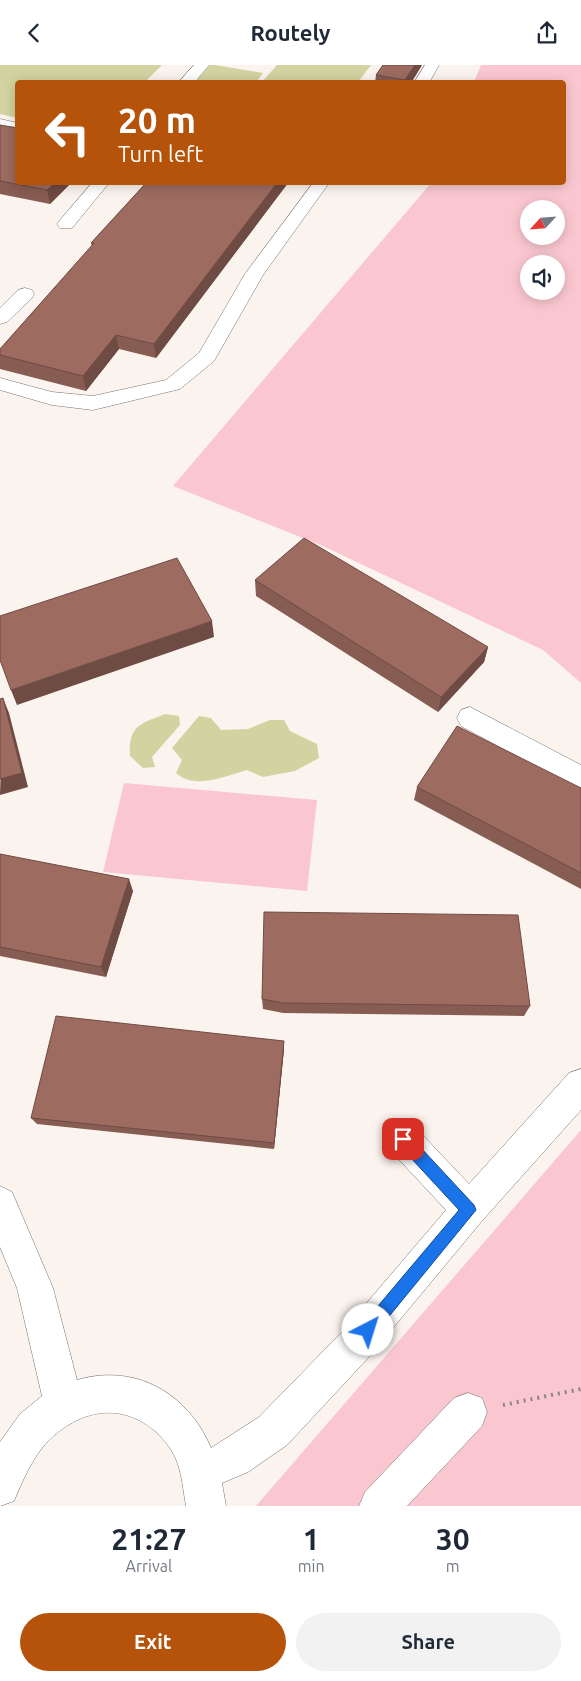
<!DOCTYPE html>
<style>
body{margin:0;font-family:Ubuntu,sans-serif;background:#f2f2f3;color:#1f2937;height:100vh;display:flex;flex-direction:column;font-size:19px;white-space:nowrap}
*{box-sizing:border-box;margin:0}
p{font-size:16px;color:#747a83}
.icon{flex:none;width:28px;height:28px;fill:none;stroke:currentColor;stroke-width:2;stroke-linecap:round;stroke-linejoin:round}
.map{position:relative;height:1441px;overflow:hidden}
.sheet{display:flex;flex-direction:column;background:#fff;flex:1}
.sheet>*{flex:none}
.guide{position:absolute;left:15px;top:15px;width:551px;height:105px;border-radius:5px;box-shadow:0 2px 12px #0003;background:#b45309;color:#fff;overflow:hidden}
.needle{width:32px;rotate:244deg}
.controls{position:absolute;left:520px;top:135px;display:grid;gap:10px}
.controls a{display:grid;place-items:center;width:45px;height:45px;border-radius:50%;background:#fff;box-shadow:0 2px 12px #0003;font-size:25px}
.pin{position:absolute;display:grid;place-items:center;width:42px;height:42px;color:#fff;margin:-21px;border-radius:10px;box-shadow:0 2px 8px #0006}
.me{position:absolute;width:55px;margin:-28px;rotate:40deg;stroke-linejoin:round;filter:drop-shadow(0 0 4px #0008)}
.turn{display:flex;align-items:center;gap:18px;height:105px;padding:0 20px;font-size:22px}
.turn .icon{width:65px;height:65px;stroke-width:2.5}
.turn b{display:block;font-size:35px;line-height:42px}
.eta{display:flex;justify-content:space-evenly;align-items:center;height:85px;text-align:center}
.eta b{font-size:30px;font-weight:700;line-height:35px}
.action{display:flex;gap:10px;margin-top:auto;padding:10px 20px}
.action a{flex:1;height:58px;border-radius:30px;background:#b45309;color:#fff;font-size:20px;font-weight:700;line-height:58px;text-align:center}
.action a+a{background:#f2f2f3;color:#1f2937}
header{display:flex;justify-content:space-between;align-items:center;height:65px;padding:0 20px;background:#fff;font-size:22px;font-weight:700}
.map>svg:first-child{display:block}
</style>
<header><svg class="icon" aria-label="back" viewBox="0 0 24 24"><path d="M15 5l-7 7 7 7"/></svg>Routely<svg class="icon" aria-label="share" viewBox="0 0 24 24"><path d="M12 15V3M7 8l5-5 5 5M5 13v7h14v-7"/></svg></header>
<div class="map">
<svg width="581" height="1441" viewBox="0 0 581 1441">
<rect width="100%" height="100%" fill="#fbf3ee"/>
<!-- green -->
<path fill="#fac7d0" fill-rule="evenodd" d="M481,0H581V618L543,585L323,481L173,421L431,118H564V18L474,17ZM529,144H556V171H529ZM529,199H556V226H529Z
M124,718L317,735L307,826L103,807Z
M581,1065V1441H256Z"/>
<!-- water -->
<path fill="#d2d3a0" d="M0,0H162L145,17L18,18L17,53L0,49Z
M210,0H214L263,8L256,17H195Z
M277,0H371L358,17H262Z
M165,649L179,651L180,660L152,692L155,702L143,703L130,691C128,661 140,659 165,649Z
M199,651L211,653L221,665L248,664L270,655H284L290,666L317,679L319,693L295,706L263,712L247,705C226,711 194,725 176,708L182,695L172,683Z"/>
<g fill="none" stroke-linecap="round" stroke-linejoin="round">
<defs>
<path id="minor" d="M194,0H209L194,18H178Z
M425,0H439L429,18H414Z
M0,54L18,58V68L0,64Z
M92,118H109L72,163H60L57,159L60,155Z
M313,118H329L263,210L214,296L180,324L93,345L52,340L0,325V313L52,327L93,331L166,315L199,288L245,209Z
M25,223L32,225L34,229L32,233L7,257L0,259V243L18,225Z
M470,642L581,700V725L461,661L457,653L461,645Z
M581,1004V1045L481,1157L368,1293L287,1380L248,1407L222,1418L226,1441H186C183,1425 182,1407 175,1392C171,1383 162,1372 154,1365C118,1336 79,1346 48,1376C32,1393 23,1415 14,1436L0,1441V1377L20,1349L42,1331L17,1223L0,1182V1121L12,1127L53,1223L77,1315C135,1298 188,1328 211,1383L259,1352L342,1267L446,1145L391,1086L386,1074L391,1062L403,1057L415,1062L469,1119L569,1008Z
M468,1328L482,1333L487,1347L482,1361L407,1441H359L365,1427L454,1333Z"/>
</defs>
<!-- minor casing -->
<use href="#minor" stroke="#78726d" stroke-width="1"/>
<!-- path -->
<path stroke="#8a8682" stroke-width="4" stroke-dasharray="2 5" stroke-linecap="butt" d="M503,1340L581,1324"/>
<!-- minor -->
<use href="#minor" fill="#fff" fill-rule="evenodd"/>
</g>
<!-- wall -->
<path fill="#875c53" d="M383,0H422L411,18H375L376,10Z
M0,60L18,118H71L50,139L0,129Z
M146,118H288L156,293L119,284L86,326L0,304V284L92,181L91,178Z
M255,515L488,582L484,597L438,647L256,531Z
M417,722L581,723V824L414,735Z
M0,789L133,826L106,912L0,891Z
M262,934L530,941L524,951L283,948L263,944Z
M284,984L274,1084L37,1059L31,1053Z"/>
<!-- shaded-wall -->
<path fill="#6e4b43" d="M415,0H422L411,18H405V15Z
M55,118H71L50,139L47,125Z
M277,118H288L156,293L154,279Z
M116,270L119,284L86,326L83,311Z
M212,556L214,572L17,640L11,625Z
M488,582L484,597L438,647L441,632Z
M3,633L9,648L28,722L0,730Z
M129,814L133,826L106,912L101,902Z
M284,976V984L274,1084V1078Z"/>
<!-- building -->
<path fill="#9d6b60" stroke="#6e4b43" d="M383,0H415L405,15L376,10Z
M0,60L18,63V118H55L47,125L0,116Z
M146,118H277L154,279L116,270L83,311L0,290V284L94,178H91Z
M304,473L488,582L441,632L255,515Z
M177,493L212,556L11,625L0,595V551Z
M3,633L22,708L0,714V634Z
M457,661L581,723V808L417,722Z
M0,789L129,814L101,902L0,882Z
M264,847L518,850L530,941L283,938L262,934Z
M56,951L284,976L274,1078L31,1053Z"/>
<!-- route -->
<path fill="#1a73e8" stroke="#114b97" d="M403,1067L408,1069L474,1140L476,1145L373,1271L368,1273L362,1271L360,1265L362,1260L459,1145L398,1079L396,1074L398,1069Z"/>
</svg>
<div class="controls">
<a><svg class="needle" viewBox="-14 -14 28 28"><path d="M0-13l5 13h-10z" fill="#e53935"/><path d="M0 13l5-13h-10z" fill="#747a83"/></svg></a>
<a><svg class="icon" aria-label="sound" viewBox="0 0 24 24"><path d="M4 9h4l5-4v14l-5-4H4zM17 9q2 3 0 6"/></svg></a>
</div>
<div class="pin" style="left:403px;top:1074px;background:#d93025"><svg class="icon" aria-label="arrive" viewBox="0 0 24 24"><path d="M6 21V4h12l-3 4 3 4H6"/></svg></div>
<svg class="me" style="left:368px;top:1265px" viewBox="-20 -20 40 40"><circle r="19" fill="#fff"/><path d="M0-13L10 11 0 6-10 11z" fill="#1a73e8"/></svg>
<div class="guide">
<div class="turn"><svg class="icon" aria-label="left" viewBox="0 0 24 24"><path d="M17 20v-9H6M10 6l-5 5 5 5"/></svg><div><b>20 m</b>Turn left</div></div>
</div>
</div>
<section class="sheet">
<div class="eta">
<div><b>21:27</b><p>Arrival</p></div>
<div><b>1</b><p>min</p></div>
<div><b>30</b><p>m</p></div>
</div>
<div class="action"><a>Exit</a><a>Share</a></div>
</section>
